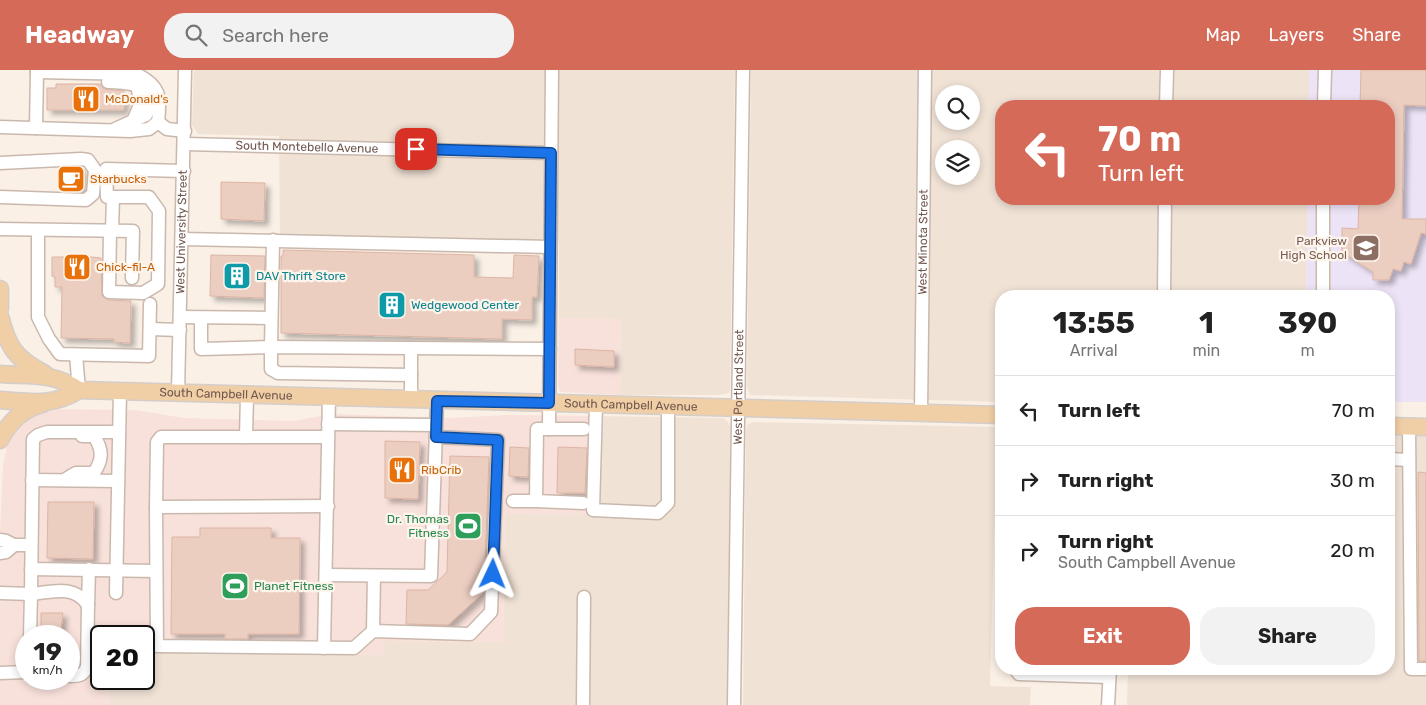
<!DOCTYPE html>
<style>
body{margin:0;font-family:Rubik,sans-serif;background:#f2f2f2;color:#222;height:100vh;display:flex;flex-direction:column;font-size:19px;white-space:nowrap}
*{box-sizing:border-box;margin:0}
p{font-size:16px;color:#767676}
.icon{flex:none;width:28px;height:28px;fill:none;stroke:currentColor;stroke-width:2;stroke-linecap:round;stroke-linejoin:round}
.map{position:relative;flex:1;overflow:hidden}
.panel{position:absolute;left:995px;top:220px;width:400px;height:385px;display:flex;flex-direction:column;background:#fff;border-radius:20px;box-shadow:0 2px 8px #0003}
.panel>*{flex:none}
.guide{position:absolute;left:995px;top:30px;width:400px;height:105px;border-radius:20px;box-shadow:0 2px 8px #0003;background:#d66a59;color:#fff;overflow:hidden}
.controls{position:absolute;left:935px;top:15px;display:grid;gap:10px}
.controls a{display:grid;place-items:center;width:45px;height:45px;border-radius:50%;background:#fff;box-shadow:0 2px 8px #0003;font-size:25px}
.speed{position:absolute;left:15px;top:555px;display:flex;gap:10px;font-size:25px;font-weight:700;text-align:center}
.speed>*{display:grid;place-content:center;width:65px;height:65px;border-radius:50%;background:#fff;box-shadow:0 2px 8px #0003;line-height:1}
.speed small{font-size:12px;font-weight:400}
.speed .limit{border:2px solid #111;border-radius:8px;background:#fff;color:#111}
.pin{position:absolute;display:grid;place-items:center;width:42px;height:42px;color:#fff;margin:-21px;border-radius:10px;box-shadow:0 2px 8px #0006}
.me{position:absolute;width:55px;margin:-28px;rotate:2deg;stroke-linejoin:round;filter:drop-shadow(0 0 4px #0008)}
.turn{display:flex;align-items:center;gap:18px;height:105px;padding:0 20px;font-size:22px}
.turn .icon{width:65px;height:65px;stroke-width:2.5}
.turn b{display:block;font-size:35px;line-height:42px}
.eta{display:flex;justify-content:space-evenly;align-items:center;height:85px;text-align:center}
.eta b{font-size:30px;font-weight:700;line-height:35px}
.action{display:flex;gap:10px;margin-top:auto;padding:10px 20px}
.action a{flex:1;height:58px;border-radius:20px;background:#d66a59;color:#fff;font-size:20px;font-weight:700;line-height:58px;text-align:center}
.action a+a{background:#f2f2f2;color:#222}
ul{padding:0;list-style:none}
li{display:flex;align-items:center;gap:15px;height:70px;padding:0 20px;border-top:1px solid #e0e0e0}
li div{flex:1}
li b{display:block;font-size:19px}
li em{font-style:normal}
header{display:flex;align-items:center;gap:30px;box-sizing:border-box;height:70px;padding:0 25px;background:#d66a59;color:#fff}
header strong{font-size:24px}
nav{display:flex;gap:28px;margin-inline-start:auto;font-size:18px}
.search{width:350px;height:45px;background:#f2f2f2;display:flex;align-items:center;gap:12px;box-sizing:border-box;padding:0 18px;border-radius:20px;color:#767676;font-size:19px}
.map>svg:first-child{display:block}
</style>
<header>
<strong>Headway</strong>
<div class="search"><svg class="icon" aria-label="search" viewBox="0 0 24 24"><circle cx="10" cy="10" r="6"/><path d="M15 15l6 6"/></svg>Search here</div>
<nav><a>Map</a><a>Layers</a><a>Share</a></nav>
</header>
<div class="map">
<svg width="1426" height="635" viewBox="0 0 1426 635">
<defs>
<filter id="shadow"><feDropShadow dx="4.5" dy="4.5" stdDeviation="2.5" flood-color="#0004"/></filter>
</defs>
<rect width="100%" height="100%" fill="#faf0e6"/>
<!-- residential -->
<path fill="#f0e2d5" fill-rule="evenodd" d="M194,0H735L730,319L729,323L719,325H620L621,249L559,248V171L280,165L279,66L198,64L192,55Z
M751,0H1309V36H1001V129H1308L1306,226H1001V332L750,325L747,317ZM944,24H971V51H944ZM944,79H971V106H944Z
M590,346L723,348L728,352L731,357L727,635H110V609H144V580L383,585L384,571L503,572L506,444Z
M754,352L997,357L990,616L1031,617L1030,635H743L746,359L748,354Z
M1389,366H1426V635H1127L1128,599H1389Z"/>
<!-- commercial -->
<path fill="#f9e1db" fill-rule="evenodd" d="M559,248L621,249L620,325L560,322L558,317Z
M39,339L135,340L184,348L293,351L333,344L450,348L507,345L590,346L589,445L506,444L503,572L385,571L384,585L144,580V566H101V609H110V635H0V461L3,396L9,365L17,354ZM26,566H69V609H26Z"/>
<!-- education -->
<path fill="#ede3f6" d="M1309,0H1426V332H1389V226H1306L1308,129H1389V36H1309Z"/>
<!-- building -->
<path fill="#eccec1" stroke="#ddb4a3" filter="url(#shadow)" d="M1361,0H1426V36L1404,35L1402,149H1426V164L1421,163L1411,194L1404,192L1401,201L1393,199L1389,210H1373V202L1342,182V158L1358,159L1359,129H1389V36H1360Z
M56,14H100L104,19L124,21V40H47V18H56Z
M82,97L81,122L61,121V98Z
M221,112L265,113L264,151L221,149Z
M283,180L474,185V207L513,208L514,185L539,186L537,227H532V250L502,249V269L281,263V186H283Z
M72,185L101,188L102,226L109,230L131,231L130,273L114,272V269L61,268L62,217H55V207L52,206V187H72Z
M211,185L265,186L264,228L210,226Z
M575,279L614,281V297L575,295Z
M385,371L420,372L418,429L385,428Z
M510,377L529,378L528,407L509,406Z
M558,377L587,378L585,423H557Z
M450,386L489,387L484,522L448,555L406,554L407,520H428L447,502Z
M1418,402L1426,403V591H1419Z
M48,432H94L93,489L47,488Z
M200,458H271V468H300L299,564H248V569H225V564H171L172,467H200Z
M41,543H63L60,566H41Z"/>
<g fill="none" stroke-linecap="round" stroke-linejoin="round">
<defs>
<g id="minor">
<path d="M552,0L549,359H584"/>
<path d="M108,12C124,12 147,13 152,32L146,45L115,59"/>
<path d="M1166,36L1167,0"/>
<path d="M1324,36L1325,0"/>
<path d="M133,51L141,33L137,16"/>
<path d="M158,52L167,59L185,61"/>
<path d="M0,57L130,61L149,59L158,52C161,27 160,15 136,4L37,2"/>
<path d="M36,58L37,0"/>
<path id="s1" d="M185,74L551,83"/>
<path d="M0,93L81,89L88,90L95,100L93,124L86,130L0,127"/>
<path d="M0,159L133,161L132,208"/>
<path d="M38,160V247L49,269L60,284L149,286L150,234"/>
<path d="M110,161L109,222L143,223L158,214L159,141L149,127H113"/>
<path d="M112,161L113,127H107L106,99L184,101"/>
<path d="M182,169L550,177"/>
<path d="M1164,226L1165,129"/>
<path d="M1323,226V129"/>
<path d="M180,247L271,248"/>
<path d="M201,248V279L271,277L273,170"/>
<path d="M150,259L180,260"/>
<path d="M76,285L79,320"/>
<path d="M411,305L278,303L271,299V277L550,279"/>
<path id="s2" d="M178,323L185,0"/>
<path d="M247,325L246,367H161L157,372L156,437L328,436"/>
<path d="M411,330V278"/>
<path d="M596,334L593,440L658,443L668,433V336"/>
<path id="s3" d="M921,343L925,0"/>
<path d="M328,354L436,355"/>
<path d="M1409,356L1411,599H1426"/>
<path d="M549,359H537L536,431L583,433"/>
<path d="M246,367H327"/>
<path d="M1389,389L1409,390"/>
<path d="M66,409L76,403H94C103,389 103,380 94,366H82"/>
<path d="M32,410L118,411"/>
<path d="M513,431H536"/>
<path d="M156,437L157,576L354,578L373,561L470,564L491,542L498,370L436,367"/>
<path d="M0,470L6,471L14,475H31"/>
<path d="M0,483L6,482L14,475"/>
<path d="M31,499L156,501"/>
<path d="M326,505L431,506L437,331"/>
<path d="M0,523L31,524L33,369L38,365L47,362H119"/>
<path d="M116,523L120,321"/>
<path d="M88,535L89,499"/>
<path d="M373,561L374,506"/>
<path d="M30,566L31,524C52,522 74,514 88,535L87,597C83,606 79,606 69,606"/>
<path d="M324,578L329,327"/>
<path d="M1015,599L1019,604L1109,607"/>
<path d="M0,603L26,602"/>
<path d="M583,635L584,527"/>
<path id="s4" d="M734,635L743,0"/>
<path d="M1108,635L1110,599"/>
</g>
<g id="major">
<path d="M0,219V238"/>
<path d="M0,246C8,278 16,289 45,304"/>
<path id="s5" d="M0,304C30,306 53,302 79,320L1001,345"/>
<path d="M0,330C31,332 52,337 79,320"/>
<path d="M1389,356L1426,357"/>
<path d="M0,370C9,352 22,339 42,334"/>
</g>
</defs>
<!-- minor casing -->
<use href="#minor" stroke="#cab8ad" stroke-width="15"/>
<!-- major casing -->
<use href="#major" stroke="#d4cdca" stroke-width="19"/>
<!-- minor -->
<use href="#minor" stroke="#fff" stroke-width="12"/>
<!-- major -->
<use href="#major" stroke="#f1cfa6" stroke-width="16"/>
</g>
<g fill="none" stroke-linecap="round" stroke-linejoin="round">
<defs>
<path id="route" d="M416,79L551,83L549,333L437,331L436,367L498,370L493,504"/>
</defs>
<!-- route casing -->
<use href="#route" stroke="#114b97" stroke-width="12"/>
<!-- route -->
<use href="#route" stroke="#1a73e8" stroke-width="9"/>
</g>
<!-- icons -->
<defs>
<symbol id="restaurant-square" viewBox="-11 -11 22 22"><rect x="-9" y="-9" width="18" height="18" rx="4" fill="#e8710a" stroke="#fdf5ec"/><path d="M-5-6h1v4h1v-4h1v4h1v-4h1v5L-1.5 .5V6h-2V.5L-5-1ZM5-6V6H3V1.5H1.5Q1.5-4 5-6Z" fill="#fff"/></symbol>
<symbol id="cafe-square" viewBox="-11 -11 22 22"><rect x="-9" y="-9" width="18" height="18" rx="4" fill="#e8710a" stroke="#fdf5ec"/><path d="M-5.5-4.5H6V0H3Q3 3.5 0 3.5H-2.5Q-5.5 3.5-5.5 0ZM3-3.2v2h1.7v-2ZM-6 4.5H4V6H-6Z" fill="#fff"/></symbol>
<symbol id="school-square" viewBox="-11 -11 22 22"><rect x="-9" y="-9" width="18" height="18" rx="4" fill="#8d6e63" stroke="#fdf5ec"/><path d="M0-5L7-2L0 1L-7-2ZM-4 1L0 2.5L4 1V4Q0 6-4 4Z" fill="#fff"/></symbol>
<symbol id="building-square" viewBox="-11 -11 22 22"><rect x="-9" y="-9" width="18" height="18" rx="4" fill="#0f9aa8" stroke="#fdf5ec"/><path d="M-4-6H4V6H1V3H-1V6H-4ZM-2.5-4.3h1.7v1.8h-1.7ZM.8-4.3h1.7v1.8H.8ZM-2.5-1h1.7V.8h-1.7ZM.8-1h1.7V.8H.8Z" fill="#fff"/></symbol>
<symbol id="stadium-square" viewBox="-11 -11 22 22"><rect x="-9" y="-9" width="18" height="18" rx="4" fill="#2e9e5b" stroke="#fdf5ec"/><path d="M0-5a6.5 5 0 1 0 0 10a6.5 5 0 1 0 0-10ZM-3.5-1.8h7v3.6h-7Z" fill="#fff"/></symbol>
</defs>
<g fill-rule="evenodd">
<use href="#restaurant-square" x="70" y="13" width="32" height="32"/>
<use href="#cafe-square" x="55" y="93" width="32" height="32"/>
<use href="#school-square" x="1350" y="162" width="32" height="32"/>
<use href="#restaurant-square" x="61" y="181" width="32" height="32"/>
<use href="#building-square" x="221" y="190" width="32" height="32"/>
<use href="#building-square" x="376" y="219" width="32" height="32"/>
<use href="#restaurant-square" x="386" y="384" width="32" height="32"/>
<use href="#stadium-square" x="452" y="440" width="32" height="32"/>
<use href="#stadium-square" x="219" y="500" width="32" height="32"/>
</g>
<g text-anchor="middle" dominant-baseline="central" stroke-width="4.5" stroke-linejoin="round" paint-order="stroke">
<!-- food labels -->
<g font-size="12" fill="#c56008" stroke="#fdf5ec" text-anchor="start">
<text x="105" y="29">McDonald's</text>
<text x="90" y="109">Starbucks</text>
<text x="96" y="197">Chick-fil-A</text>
<text x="421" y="400">RibCrib</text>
</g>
<!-- street labels -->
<g font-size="12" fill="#70574e" stroke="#fdf5ec">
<text stroke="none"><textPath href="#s1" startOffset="122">South Montebello Avenue</textPath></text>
<text stroke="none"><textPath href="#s2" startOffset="161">West University Street</textPath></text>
<text stroke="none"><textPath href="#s3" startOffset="171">West Minota Street</textPath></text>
<text stroke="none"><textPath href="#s4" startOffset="318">West Portland Street</textPath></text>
<text stroke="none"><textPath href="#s5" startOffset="229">South Campbell Avenue</textPath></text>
<text stroke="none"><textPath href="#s5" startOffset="634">South Campbell Avenue</textPath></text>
</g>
<!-- education labels -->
<g font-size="12" fill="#785e54" stroke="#fdf5ec" text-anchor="end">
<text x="1347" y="171">Parkview<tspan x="1347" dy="14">High School</tspan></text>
</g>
<!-- culture labels -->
<g font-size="12" fill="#0d838f" stroke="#fdf5ec" text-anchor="start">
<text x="256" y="206">DAV Thrift Store</text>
<text x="411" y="235">Wedgewood Center</text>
</g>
<!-- leisure labels -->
<g font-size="12" fill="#27864d" stroke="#fdf5ec" text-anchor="end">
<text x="449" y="449">Dr. Thomas<tspan x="449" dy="14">Fitness</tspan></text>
<text x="254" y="516" text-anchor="start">Planet Fitness</text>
</g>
</g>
</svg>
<div class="controls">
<a><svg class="icon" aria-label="search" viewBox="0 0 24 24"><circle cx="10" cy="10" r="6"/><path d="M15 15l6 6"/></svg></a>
<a><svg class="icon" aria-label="layers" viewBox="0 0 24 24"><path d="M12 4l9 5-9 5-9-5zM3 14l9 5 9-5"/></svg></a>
</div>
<div class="speed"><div>19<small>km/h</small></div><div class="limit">20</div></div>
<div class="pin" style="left:416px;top:79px;background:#d93025"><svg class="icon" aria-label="arrive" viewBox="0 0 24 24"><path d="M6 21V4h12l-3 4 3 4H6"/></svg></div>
<svg class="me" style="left:493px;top:504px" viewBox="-20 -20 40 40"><path d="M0-17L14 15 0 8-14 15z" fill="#1a73e8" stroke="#fff" stroke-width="4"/></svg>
<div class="guide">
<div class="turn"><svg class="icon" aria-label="left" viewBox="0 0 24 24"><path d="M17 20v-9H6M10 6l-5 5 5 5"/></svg><div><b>70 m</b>Turn left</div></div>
</div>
<section class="panel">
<div class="eta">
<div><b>13:55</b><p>Arrival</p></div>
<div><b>1</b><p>min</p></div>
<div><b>390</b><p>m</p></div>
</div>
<ul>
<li><svg class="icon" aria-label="left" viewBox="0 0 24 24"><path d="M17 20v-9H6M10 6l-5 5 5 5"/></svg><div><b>Turn left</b></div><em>70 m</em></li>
<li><svg class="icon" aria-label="right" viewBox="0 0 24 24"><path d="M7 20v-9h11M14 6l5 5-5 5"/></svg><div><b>Turn right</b></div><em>30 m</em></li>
<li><svg class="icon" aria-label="right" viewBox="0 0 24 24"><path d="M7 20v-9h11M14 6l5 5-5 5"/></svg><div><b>Turn right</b><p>South Campbell Avenue</p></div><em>20 m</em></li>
</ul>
<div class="action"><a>Exit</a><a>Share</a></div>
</section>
</div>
